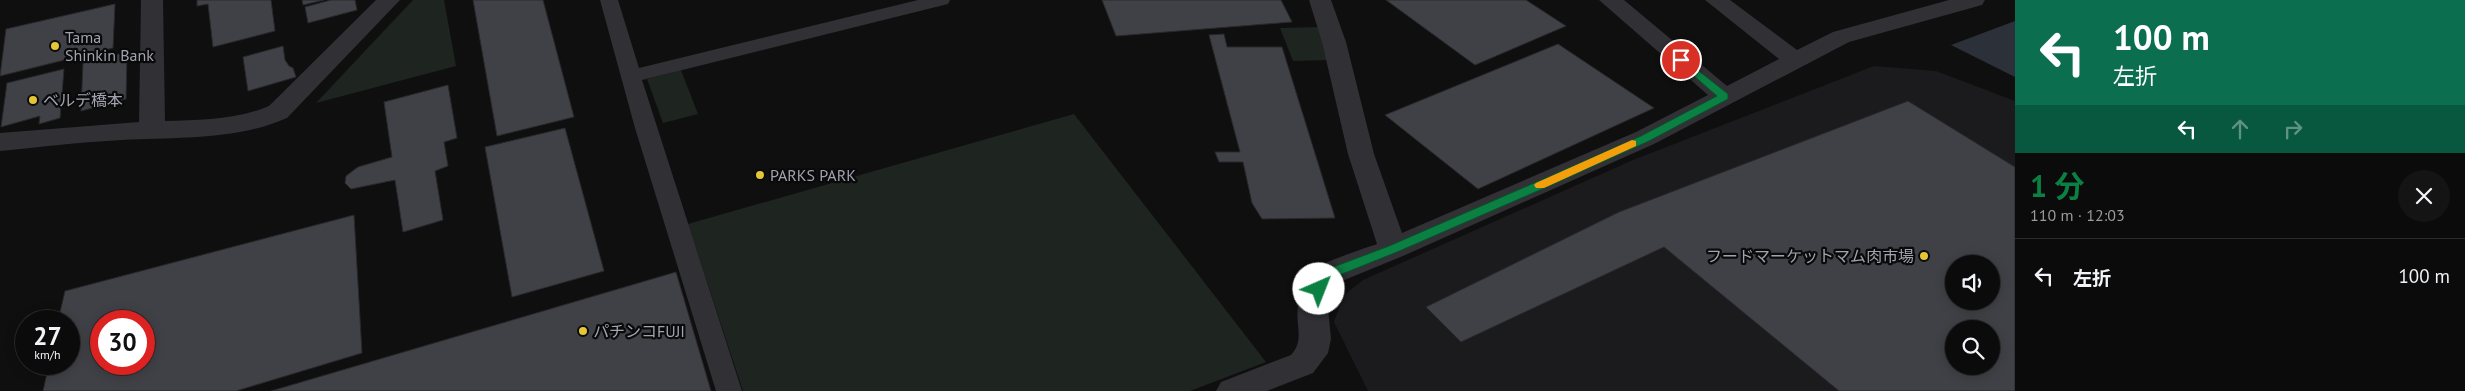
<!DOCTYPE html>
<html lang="ja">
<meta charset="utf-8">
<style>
body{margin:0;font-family:"PT Sans","Noto Sans JP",sans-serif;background:#141415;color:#f1f3f6;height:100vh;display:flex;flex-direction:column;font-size:19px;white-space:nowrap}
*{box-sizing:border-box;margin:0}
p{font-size:16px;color:#9a9b9d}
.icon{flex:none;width:28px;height:28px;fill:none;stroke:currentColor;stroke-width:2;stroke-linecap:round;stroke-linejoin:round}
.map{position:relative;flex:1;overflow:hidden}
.panel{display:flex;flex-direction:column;background:#0b0b0c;width:450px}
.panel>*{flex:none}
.hud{background:#0b6e4f;color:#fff;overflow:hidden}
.controls{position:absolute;left:1945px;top:255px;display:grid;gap:10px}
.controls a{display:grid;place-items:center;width:55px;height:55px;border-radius:50%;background:#0b0b0c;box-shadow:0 2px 12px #0003,0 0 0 1px #2b2b2d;font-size:25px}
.speed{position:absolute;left:15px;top:310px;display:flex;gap:10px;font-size:25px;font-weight:700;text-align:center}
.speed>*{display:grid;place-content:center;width:65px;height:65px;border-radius:50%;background:#0b0b0c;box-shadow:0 2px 12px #0003,0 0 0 1px #2b2b2d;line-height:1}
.speed small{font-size:12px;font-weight:400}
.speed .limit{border:8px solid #d22;background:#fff;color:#111}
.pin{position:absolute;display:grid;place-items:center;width:42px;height:42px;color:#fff;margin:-21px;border:2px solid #fff;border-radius:50%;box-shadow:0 1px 5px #0007}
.me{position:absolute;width:55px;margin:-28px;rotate:44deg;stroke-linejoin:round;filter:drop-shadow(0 0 4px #0008)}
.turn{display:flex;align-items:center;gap:18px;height:105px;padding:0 15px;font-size:22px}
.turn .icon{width:65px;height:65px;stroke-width:2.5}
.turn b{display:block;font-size:35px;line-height:42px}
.lanes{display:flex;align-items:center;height:48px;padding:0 15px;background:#0003;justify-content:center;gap:25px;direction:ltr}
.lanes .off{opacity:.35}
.round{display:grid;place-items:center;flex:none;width:52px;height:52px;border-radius:26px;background:#141415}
.headline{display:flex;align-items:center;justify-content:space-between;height:85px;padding:0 15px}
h1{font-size:30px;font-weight:700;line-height:38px;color:#0b8043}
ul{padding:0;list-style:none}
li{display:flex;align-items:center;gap:15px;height:75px;padding:0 15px;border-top:1px solid #2b2b2d}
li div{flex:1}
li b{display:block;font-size:19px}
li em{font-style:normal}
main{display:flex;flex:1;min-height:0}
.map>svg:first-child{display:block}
</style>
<main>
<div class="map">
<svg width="2015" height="391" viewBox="0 0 2015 391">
<rect width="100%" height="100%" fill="#0f0f10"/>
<!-- built -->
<path fill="#1b1b1d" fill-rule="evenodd" d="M1874,66L1936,71L2015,101V391H1368L1334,322L1343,296L1363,280L1633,160ZM1954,264H1991V301H1954ZM1954,329H1991V366H1954Z"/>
<!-- green -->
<path fill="#1e241f" d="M413,0H444L456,66L316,103Z
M1321,27L1330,60L1293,61L1280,28Z
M681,70L698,114L663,123L647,79Z
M1074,114L1266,362L1190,391H743L688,224Z"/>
<!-- water -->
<path fill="#2c3139" d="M2015,21V77L1951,45Z"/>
<!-- building -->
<path fill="#404146" stroke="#29292c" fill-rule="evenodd" d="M197,0H271L275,31L213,47L208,4L197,6Z
M302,0H324L303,5Z
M331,0H355L357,10L308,23L305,7Z
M473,0H543L574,117L497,136Z
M1102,0H1281L1292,22L1116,36Z
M1386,0H1526L1566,26L1475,65Z
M115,4L113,48L0,76L6,29Z
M1224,34L1227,47H1282L1335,218L1262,219L1252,203L1243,162H1219L1215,152H1240L1209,35Z
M1558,44L1654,108L1478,189L1385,115Z
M283,46L285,60L289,66L293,68L296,77L248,91L243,57Z
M127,52L126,99L81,111L83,63Z
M64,69L60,118L39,124L40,116L1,127L7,83Z
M448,85L457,138L444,142L448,166L435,171L443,220L403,232L395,180L351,189L345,183L346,176L358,167L392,157L384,102Z
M1908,101L2015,167V391H1839L1664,247L1461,342L1426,307L1619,212ZM1954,264H1991V301H1954ZM1954,329H1991V366H1954Z
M565,128L604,271L512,297L485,147Z
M354,215L362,353L236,391H43L49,364H69V321H58L65,291ZM101,321H144V364H101Z
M676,272L711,391H271Z"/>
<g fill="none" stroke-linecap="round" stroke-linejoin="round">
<!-- service -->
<path fill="#303035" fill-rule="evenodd" d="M600,0H618L639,68L918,0H950L948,4L642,80L742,391H716L635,128Z"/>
<!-- minor -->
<path fill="#303035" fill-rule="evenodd" d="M141,0H163L165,121C200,120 236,120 269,106L376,0H400L287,118C235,141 177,137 122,140C81,142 41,147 0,151V133L139,122Z
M1309,0H1331L1346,42L1374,154L1402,233L1636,132L1708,95L1599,0H1624L1727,86L1779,59L1705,0H1730L1797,50L1833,32L1949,0H1985L1982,5L1849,42L1654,144L1403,256L1337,283L1328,308L1331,339L1328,353L1313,373L1267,391H1216L1221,382L1291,355C1305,340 1295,325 1298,307C1300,295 1307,278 1316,269C1322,262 1366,248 1377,244L1348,154L1322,42Z"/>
</g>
<!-- route -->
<path fill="#0b8043" stroke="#07532c" d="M1681,57L1728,94V99L1649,141L1556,183L1397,252L1332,278L1323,292H1315L1313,289L1323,271L1389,246L1548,177L1641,136L1717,96L1678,62L1676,60Z"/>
<!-- slow -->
<path fill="#f59e0b" d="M1632,140L1636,141V146L1544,188H1536L1534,185L1536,183Z"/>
<!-- markers -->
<g fill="#e3c734" stroke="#0a0a0b" stroke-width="2">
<circle cx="55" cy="46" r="5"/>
<circle cx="33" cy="100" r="5"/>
<circle cx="760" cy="175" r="5"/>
<circle cx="1924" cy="256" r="5"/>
<circle cx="583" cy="331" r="5"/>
</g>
<g text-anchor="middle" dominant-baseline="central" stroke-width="4.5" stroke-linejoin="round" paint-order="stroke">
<!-- poi labels -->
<g font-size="16" fill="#a1a3b0" stroke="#0a0a0b" text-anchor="start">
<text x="65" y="37">Tama<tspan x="65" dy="18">Shinkin Bank</tspan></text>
<text x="43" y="100">ベルデ橋本</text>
<text x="770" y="175">PARKS PARK</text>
<text x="1914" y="256" text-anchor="end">フードマーケットマム肉市場</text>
<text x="593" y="331">パチンコFUJI</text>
</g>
</g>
</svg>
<div class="controls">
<a><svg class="icon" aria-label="sound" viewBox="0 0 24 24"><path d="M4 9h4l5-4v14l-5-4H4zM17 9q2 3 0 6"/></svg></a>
<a><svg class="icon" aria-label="search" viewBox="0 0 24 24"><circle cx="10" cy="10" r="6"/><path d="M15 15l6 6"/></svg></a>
</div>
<div class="speed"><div>27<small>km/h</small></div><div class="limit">30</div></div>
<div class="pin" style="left:1681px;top:60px;background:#d93025"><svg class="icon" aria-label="arrive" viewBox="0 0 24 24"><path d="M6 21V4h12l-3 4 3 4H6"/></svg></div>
<svg class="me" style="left:1319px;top:289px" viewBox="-20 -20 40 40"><circle r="19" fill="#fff"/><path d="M0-13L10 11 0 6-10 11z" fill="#0b8043"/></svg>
</div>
<section class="panel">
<div class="hud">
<div class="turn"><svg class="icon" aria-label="left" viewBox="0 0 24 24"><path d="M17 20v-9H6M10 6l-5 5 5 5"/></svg><div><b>100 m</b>左折</div></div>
<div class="lanes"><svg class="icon" aria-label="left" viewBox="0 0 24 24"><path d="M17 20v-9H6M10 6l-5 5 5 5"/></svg><svg class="icon off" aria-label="ahead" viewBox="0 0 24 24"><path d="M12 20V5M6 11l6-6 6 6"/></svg><svg class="icon off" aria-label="right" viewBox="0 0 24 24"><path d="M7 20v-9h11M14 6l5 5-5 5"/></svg></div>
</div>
<div class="headline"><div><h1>1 分</h1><p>110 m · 12:03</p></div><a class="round"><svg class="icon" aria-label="close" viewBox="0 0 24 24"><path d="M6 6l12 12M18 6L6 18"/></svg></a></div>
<ul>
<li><svg class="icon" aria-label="left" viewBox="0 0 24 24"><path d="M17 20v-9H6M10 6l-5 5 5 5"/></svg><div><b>左折</b></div><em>100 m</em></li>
</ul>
</section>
</main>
